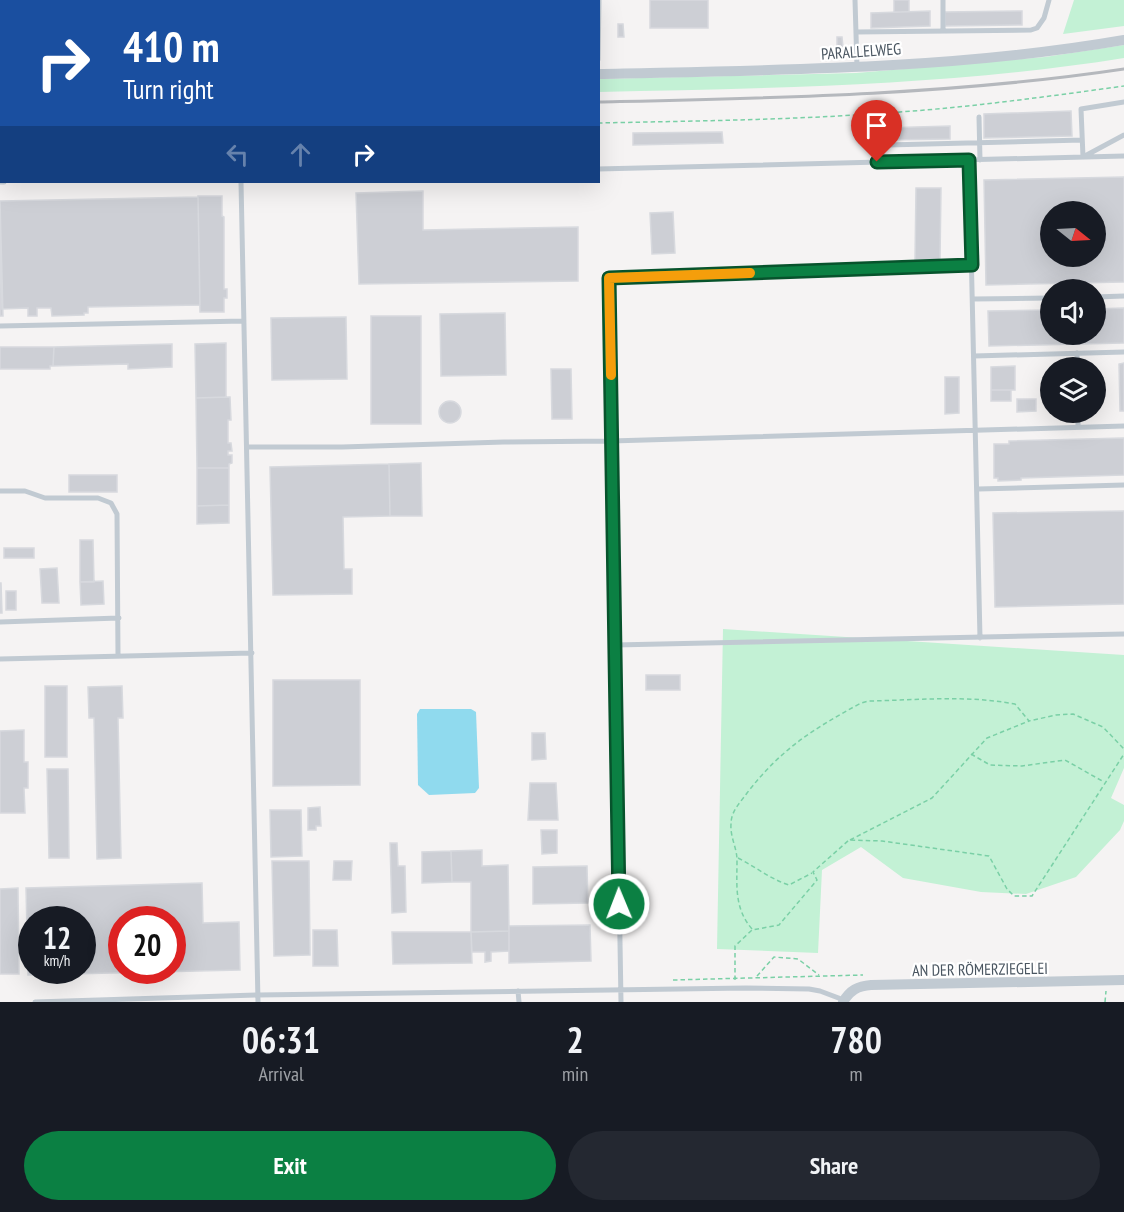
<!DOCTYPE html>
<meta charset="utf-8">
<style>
body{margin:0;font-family:"PT Sans Narrow",sans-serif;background:#242831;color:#f1f3f6;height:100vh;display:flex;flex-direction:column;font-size:22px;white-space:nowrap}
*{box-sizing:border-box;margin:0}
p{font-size:20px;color:#9ea1a6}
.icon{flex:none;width:33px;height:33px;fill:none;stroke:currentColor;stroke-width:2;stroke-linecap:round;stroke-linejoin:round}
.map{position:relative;height:1002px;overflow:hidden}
.drawer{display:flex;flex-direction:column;background:#171b24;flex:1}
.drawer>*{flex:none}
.top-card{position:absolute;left:0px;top:0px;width:600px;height:183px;box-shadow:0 6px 24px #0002;background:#1a4fa0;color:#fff;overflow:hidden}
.needle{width:39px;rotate:108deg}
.controls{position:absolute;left:1040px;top:201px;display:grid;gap:12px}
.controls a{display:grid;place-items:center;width:66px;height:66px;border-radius:50%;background:#171b24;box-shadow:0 6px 24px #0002;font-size:30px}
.speed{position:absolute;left:18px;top:906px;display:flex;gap:12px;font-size:30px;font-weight:700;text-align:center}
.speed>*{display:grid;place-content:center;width:78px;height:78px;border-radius:50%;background:#171b24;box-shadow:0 6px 24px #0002;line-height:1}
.speed small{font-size:15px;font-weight:400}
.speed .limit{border:9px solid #d22;background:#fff;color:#111}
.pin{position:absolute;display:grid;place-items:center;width:51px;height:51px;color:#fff;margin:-62px -26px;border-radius:50% 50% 50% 0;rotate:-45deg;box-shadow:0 0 6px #0007}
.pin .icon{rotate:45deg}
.me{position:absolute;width:66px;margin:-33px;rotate:359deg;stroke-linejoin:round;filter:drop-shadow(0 0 4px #0008)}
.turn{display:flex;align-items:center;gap:21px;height:126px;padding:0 24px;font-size:27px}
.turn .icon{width:78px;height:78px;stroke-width:2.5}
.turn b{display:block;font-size:42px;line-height:51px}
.lanes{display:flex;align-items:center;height:57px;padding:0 24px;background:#0003;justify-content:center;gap:30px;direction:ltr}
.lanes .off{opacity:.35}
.eta{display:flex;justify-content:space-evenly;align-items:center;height:102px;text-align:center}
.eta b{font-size:36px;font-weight:600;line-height:42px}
.action{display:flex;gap:12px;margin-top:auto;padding:12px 24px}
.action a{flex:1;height:69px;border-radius:36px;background:#0b8043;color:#fff;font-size:24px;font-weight:600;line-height:69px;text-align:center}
.action a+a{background:#242831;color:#f1f3f6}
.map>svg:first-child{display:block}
</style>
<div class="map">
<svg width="1124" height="1002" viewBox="0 0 1124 1002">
<rect width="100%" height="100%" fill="#f5f3f3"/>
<!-- green -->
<path fill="#c3f1d5" d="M1074,0H1124V26L1063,34Z
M1124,45V58C950,86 774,88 599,92L598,79L856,73L1045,57Z
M723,629L1124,655V768L1111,798L1124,805V821L1120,830L1076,877L1026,894L981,892L903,878L861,847L822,870L818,953L717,949Z"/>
<!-- water -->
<path fill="#90daee" d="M420,709H471L476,712L479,788L475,793L429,795L418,785L417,714Z"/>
<!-- building -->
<path fill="#cdcfd5" stroke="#d7d9de" stroke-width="1.5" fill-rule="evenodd" d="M52,0H280V2H52Z
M360,0H468L469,2H360Z
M492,0H582L583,2H492Z
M650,0H708V28H650Z
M894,0H909V12H894Z
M930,11V26L871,28V13Z
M1022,11V25L945,26V12Z
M618,24H623L624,37H618Z
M837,37H842L843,47L837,48Z
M1071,111L1072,136L984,138V114Z
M950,126V139L883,140L882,128Z
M722,132L723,143L633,145V133Z
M1124,177V282L986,285L984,180ZM1050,212H1095V256H1050Z
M916,188H941L940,260H915Z
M423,191V230L578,227V281L359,284L356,193Z
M198,196H222V216L224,217V289H227V298H224V312H200Z
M198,197L200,305L88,307V313H84V315L52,316L51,308H37V316H28V308L2,309L0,201Z
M0,201L3,316H0Z
M673,212L675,253L652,254L650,213Z
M1124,308V343L989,346L988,311L1050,310V334H1095V309Z
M505,313L506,375L441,376L440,314Z
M371,316H421V424H371Z
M346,317L347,379L272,380L271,318Z
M226,343V397L196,398L195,344Z
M172,344V367L128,369V364L53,366L54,347Z
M0,347H54L53,366H50V369H0Z
M1124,363V411H1120L1119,364Z
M1015,366V390H991V367Z
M551,369H571L572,419H552Z
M945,377H959V413L945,414Z
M991,390H1011V401H991Z
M230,397L231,420H228V443H231L232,451H228V455H232V463L229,464V468H197L196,398Z
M1017,399H1036V411L1017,412Z
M439 412a11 11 0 1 1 22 0a11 11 0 1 1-22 0Z
M1124,438V475L1021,478V480L998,481V478H994V444H1009V441Z
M421,463L422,516H390L389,464Z
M389,464L390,516L343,517L344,569H352V594L273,595L270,467Z
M197,468H229V505L197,506Z
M69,475H117V492H69Z
M229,505V523L197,524V506Z
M1124,511V604L995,607L993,513Z
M80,540H93L94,582H80Z
M4,548H34V558H4Z
M57,568L59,603H42L40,569Z
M103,581L104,604L81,605L80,582Z
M0,583H1L2,613H0Z
M6,591H16V610H6Z
M646,675H680V690H646Z
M273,680H360V785L273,786Z
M45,686H67V757H45Z
M122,686L123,718H118L121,858L97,859L94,718H89L88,687Z
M24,730V762H28V788H24L25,813H0V731Z
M532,733H545L546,759L532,760Z
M47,769H68L69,858H49Z
M530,783H556L558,820H528Z
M320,807L321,826H316V830H308V808Z
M270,810H301L302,856L271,857Z
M541,830H557V853L542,854Z
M390,843H397L398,866H405L406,912L392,913Z
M482,850V866L508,865L509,931L471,932V882H452L451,851Z
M451,851L452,882L422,883V852Z
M272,861H309L310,955L274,956Z
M334,861H352L351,880H333Z
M587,866L588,903L533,904V867Z
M202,883L203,923L239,922L240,970L28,975L26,888ZM32,920H82V970H32ZM122,920H172V970H122Z
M18,888L19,974H0V889Z
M590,925L591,961L509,963V926Z
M313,930H337L338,966H313Z
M509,931V951L491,952V961L485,962V952H472L471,932Z
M392,932H471L472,963L393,964Z"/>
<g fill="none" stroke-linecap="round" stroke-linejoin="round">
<!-- path -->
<path stroke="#7ad0a6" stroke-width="1.5" stroke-dasharray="4.5 3" stroke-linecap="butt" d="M598,123C694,121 789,120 885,113C965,108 1044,97 1124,86
M0,136H2
M971,754L990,765L1022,766L1065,760L1104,782
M850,840L932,798L987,738L1029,721
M738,858C756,867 770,879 789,885L812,873
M752,929C734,908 737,886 737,860C737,848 730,837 731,824C731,811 740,803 747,793C781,749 813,729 861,703L869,701C919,700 966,695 1015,704L1029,721L1056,715L1073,714L1103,727L1124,749
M757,976L774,957L798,959L819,975
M673,980L863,975
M735,980V946L752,930L779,925L817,880L813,872L849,840L882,841L989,856L1007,889L1014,896H1032L1124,754
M1105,1002L1106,991"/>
<!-- service -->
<path stroke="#c1cad2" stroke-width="5" d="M11,0V2
M26,0V2
M286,0V2
M855,0L857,67
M943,31V0
M856,32L1031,30L1037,28L1044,18L1049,0
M0,48L2,45
M598,60L599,0
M0,71H2
M1124,102L1081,109L1083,157L1124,135
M979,117L980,160
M887,145L1082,140
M969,160L980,638
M598,169L1124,156
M0,182H4
M241,182L258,1002
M1095,297L1124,296
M973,299L1050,298
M0,326L244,321
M1077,353V368
M974,356L1124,352
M1078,412V427
M247,447H342L504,442L611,441L1124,426
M978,489L1124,485
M0,491H25L45,498H98L111,503L117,514L118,656
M0,622L119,618
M615,645L1124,634
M0,659L252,653
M518,991L519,1002
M35,1002L258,995L746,988L809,989L820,991L844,1000
M621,1002L609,278L972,265"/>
<!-- minor -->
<path stroke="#c1cad2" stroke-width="10" d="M598,74C774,70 951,70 1124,40
M0,86H2
M843,1002C850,990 858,986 871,985L1124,980"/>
<!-- rail -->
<path stroke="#b5b8bd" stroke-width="3" d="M598,102C774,98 950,95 1124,69
M0,109H2"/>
</g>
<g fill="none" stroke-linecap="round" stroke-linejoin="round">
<defs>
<path id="route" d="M619,904L609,278L972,265L969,160L877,162"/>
</defs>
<!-- route casing -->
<use href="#route" stroke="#07532c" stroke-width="15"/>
<!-- route -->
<use href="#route" stroke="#0b8043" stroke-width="10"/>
<!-- slow -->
<path stroke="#f59e0b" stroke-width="10" d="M611,375L609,278L750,273"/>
</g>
<g text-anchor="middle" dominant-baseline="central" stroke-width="4.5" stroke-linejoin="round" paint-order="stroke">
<!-- street labels -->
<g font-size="16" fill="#4a5661" stroke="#fff">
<text transform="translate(861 51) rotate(-4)">PARALLELWEG</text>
<text transform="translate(980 969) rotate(-1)">AN DER RÖMERZIEGELEI</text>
</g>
</g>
</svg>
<div class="controls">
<a><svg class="needle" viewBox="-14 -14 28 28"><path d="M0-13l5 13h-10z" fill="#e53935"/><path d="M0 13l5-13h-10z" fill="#9ea1a6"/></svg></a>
<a><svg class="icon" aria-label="sound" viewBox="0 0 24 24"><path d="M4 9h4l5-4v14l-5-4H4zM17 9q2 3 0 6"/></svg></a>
<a><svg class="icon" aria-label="layers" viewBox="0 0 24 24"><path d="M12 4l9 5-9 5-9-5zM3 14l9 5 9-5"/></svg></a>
</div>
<div class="speed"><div>12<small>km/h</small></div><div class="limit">20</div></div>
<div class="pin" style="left:877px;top:162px;background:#d93025"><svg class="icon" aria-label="arrive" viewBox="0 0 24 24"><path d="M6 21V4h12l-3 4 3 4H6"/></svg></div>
<svg class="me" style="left:619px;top:904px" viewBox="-20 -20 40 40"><circle r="17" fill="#0b8043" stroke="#fff" stroke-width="3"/><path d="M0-11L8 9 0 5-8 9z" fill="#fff"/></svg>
<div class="top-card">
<div class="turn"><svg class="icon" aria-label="right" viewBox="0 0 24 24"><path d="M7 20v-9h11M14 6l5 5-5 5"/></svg><div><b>410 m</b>Turn right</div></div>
<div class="lanes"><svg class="icon off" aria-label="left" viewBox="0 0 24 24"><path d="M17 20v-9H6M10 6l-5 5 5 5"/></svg><svg class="icon off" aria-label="ahead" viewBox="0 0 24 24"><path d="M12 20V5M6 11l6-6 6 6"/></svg><svg class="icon" aria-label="right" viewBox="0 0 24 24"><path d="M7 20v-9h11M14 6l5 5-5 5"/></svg></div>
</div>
</div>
<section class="drawer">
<div class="eta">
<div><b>06:31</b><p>Arrival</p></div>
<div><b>2</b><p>min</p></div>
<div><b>780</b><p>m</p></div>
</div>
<div class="action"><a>Exit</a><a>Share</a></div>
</section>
